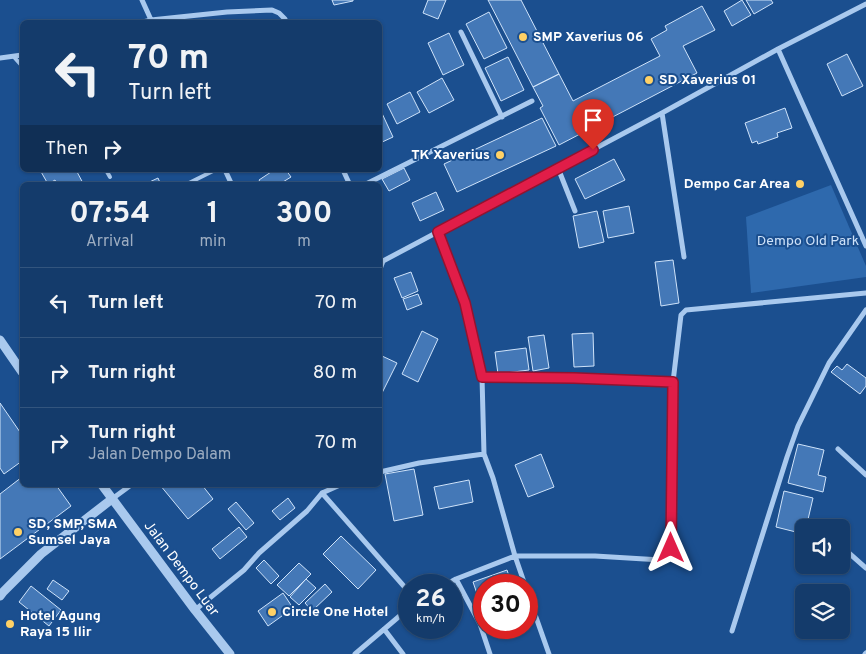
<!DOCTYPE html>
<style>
body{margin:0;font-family:Overpass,sans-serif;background:#1d4271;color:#f1f3f6;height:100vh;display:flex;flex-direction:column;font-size:19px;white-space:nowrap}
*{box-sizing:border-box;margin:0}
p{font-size:16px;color:#9dadc1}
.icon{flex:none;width:28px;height:28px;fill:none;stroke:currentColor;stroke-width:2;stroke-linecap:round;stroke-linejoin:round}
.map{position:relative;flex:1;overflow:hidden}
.panel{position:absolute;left:20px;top:182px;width:362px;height:305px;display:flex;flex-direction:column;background:#143b6b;border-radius:8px;box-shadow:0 1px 4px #0004,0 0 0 1px #33557e}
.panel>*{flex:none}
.banner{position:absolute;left:20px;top:20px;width:362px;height:152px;border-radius:8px;box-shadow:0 1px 4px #0004,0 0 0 1px #33557e;background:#143b6b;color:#f1f3f6;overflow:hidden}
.tools{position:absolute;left:795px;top:519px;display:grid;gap:10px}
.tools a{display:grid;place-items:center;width:55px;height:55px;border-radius:8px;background:#143b6b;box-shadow:0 1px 4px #0004,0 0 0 1px #33557e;font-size:25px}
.speed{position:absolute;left:398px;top:574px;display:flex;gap:10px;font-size:25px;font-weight:700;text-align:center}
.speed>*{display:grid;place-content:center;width:65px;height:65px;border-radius:50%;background:#143b6b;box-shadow:0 1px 4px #0004,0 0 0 1px #33557e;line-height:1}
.speed small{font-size:12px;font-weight:400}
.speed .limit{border:8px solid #d22;background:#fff;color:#111}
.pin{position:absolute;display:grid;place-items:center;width:42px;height:42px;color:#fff;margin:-51px -21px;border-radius:50% 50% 50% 0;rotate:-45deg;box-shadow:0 0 5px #0007}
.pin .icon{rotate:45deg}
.me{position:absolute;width:55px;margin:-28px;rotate:0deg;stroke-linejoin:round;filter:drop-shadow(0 0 4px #0008)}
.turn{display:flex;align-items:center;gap:18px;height:105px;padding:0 25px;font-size:22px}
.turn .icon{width:65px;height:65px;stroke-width:2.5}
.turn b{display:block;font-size:35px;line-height:42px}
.then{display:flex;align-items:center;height:48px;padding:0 25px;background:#0003;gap:10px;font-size:19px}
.eta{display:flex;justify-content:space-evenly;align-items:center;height:85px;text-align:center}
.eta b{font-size:30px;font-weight:700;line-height:35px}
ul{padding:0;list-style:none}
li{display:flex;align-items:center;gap:15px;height:70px;padding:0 25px;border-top:1px solid #33557e}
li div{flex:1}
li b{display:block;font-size:19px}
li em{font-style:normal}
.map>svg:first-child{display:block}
</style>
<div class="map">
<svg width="866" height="654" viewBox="0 0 866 654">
<rect width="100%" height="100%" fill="#1b4f8f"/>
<!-- green -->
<path fill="#2e69ad" d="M831,185L866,266V277L751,293L746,217Z"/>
<!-- building -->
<path fill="#4478b7" stroke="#cfe3fa" d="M332,0H353V1L334,5Z
M428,0H446L438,19L423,13Z
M488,0H521L559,74L533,87Z
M742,0L751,15L732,26L724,11Z
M746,0H771L773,3L754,14Z
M702,6L715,30L683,46L697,73L559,145L540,108L543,106L533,87L559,74L573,101L660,56L651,39L667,30L665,26Z
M489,12L507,48L484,59L466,24Z
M449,33L464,65L443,75L428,43Z
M847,54L863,86L842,96L827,64Z
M508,57L524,90L501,101L485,68Z
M442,78L454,100L429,113L417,92Z
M410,92L420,112L397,124L387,104Z
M785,108L792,128L777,133L778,137L758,144L757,141L752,143L745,123Z
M380,109L393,137L380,143Z
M542,118L556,146L457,192L444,164Z
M614,159L625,180L585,199L575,179Z
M404,168L410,180L389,191L382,179Z
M40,170H76L84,185H58L55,180L48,184Z
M274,170H286L291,177L278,185H262L259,180Z
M158,178L161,185H143Z
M436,192L444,210L420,221L412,203Z
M629,206L634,233L608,238L603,211Z
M597,211L604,242L579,248L573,216Z
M673,260L679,303L661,306L655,262Z
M411,272L418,291L402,298L394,278Z
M418,294L422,304L407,310L403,299Z
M422,331L438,339L418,382L402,374Z
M593,333L594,366L574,367L572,334Z
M544,335L549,368L533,371L528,337Z
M526,348L529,370L498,374L495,352Z
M382,356L397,363L380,397V361Z
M847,364L866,378V386L860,394L831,372L837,366L842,370Z
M0,403L22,435V461L4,474L0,468Z
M798,444L824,450L818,475L826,477L823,492L788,483Z
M541,454L554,487L528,497L515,465Z
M414,469L423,515L394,521L385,474Z
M22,477V485H56L71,506L0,559V494Z
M469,480L473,502L439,509L434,487Z
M160,485H202L213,499L188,519Z
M784,491L813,498L806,528H804V534L776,527Z
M288,498L295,508L280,520L272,511Z
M236,502L254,523L246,530L228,509Z
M239,527L247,537L220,559L212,549Z
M341,536L376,570L358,589L323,554Z
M264,560L279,576L271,584L256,568Z
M299,563L311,574L289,596L277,585Z
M507,570L512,585H484V614L473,582Z
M306,579L316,588L299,605L290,597Z
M53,580L69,591L62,600L47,589Z
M325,584L332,592L312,611L305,603Z
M31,586L61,610L49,626L19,602Z
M283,593L293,608L268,626L258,611Z"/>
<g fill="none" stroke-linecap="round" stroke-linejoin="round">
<!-- service -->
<path stroke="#a9c9ee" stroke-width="4" d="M14,57L22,66
M106,170L110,177
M185,185L215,170"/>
<!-- minor -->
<path stroke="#a9c9ee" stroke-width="5" d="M142,0L152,22
M143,22L151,20L227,12L272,10L279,13L285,19L286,22
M461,32L502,117
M778,49L866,246
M0,58L22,55
M662,113L684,257
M558,168L575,211
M225,170L232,185
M343,170L350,185
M364,185L532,101
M438,232L465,303L482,377L484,454L493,478L515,556L525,585
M383,261L662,113L778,49L866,4
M380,269L383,261
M482,377L574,378L673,382L681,315L686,310L866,293
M838,449L866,475
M380,472L419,463L484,454
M322,493L409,592
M112,499L131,485
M841,546L866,568
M456,579L480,624L490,654
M445,585L456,579L515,556H595L661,560L669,554L671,548L673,382
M526,589L549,654
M195,610L244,570L259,553L307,511L322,493L340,485
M384,629L403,654
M732,631L787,457L798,426L829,363L866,310
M355,654L409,608
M865,654L866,653"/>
<!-- tertiary -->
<path stroke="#a9c9ee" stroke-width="9" d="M0,340L22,372
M102,485L195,610L230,654
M0,596L3,592L41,554L112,499"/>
</g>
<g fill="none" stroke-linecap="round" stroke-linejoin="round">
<defs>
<path id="route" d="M593,150L438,232L465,303L482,377L574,378L673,382L671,548"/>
</defs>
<!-- route casing -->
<use href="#route" stroke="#92132f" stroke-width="12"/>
<!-- route -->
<use href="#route" stroke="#e11d48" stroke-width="9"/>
</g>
<!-- markers -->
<g fill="#ffd166" stroke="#1b4f8f" stroke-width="2">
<circle cx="523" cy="37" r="5"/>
<circle cx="649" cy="80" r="5"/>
<circle cx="500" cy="155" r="5"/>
<circle cx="800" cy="184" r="5"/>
<circle cx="18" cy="532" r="5"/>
<circle cx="272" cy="612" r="5"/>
<circle cx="10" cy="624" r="5"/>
</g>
<g text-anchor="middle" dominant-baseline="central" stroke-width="4" stroke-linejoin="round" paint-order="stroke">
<!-- poi labels -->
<g font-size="14" font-weight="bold" fill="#fff" stroke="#1b4f8f" text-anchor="start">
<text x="533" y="37">SMP Xaverius 06</text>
<text x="659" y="80">SD Xaverius 01</text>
<text x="490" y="155" text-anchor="end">TK Xaverius</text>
<text x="790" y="184" text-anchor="end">Dempo Car Area</text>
<text x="28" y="524">SD, SMP, SMA<tspan x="28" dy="16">Sumsel Jaya</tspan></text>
<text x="282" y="612">Circle One Hotel</text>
<text x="20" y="616">Hotel Agung<tspan x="20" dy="16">Raya 15 Ilir</tspan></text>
</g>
<!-- park labels -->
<g font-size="14" fill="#cfe3fa" stroke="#1b4f8f">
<text x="808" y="241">Dempo Old Park</text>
</g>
<!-- street labels -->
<g font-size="14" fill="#fff" stroke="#1b4f8f">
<text transform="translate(181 569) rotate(53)">Jalan Dempo Luar</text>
</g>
</g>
</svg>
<div class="tools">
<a><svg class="icon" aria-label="sound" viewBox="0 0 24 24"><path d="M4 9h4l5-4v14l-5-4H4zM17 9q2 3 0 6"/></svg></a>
<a><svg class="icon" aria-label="layers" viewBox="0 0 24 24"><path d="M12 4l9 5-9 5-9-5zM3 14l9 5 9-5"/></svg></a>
</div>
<div class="speed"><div>26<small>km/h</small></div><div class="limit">30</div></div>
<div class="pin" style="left:593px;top:150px;background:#d93025"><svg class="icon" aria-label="arrive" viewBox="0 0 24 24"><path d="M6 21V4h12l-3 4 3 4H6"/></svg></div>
<svg class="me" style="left:671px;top:548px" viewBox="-20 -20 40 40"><path d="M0-17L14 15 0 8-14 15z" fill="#e11d48" stroke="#fff" stroke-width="4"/></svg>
<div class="banner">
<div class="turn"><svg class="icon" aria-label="left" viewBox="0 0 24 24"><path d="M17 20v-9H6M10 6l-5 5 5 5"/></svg><div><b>70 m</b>Turn left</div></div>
<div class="then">Then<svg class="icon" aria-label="right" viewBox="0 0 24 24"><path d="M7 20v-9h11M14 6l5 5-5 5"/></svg></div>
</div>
<section class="panel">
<div class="eta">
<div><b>07:54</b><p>Arrival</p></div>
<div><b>1</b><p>min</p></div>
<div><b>300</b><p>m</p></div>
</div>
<ul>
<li><svg class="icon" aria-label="left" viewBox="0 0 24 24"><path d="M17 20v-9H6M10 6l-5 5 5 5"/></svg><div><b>Turn left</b></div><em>70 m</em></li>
<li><svg class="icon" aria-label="right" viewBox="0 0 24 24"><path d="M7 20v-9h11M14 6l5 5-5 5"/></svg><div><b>Turn right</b></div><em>80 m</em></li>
<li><svg class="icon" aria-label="right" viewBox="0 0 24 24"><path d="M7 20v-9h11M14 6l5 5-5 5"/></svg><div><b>Turn right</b><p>Jalan Dempo Dalam</p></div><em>70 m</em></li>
</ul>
</section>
</div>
